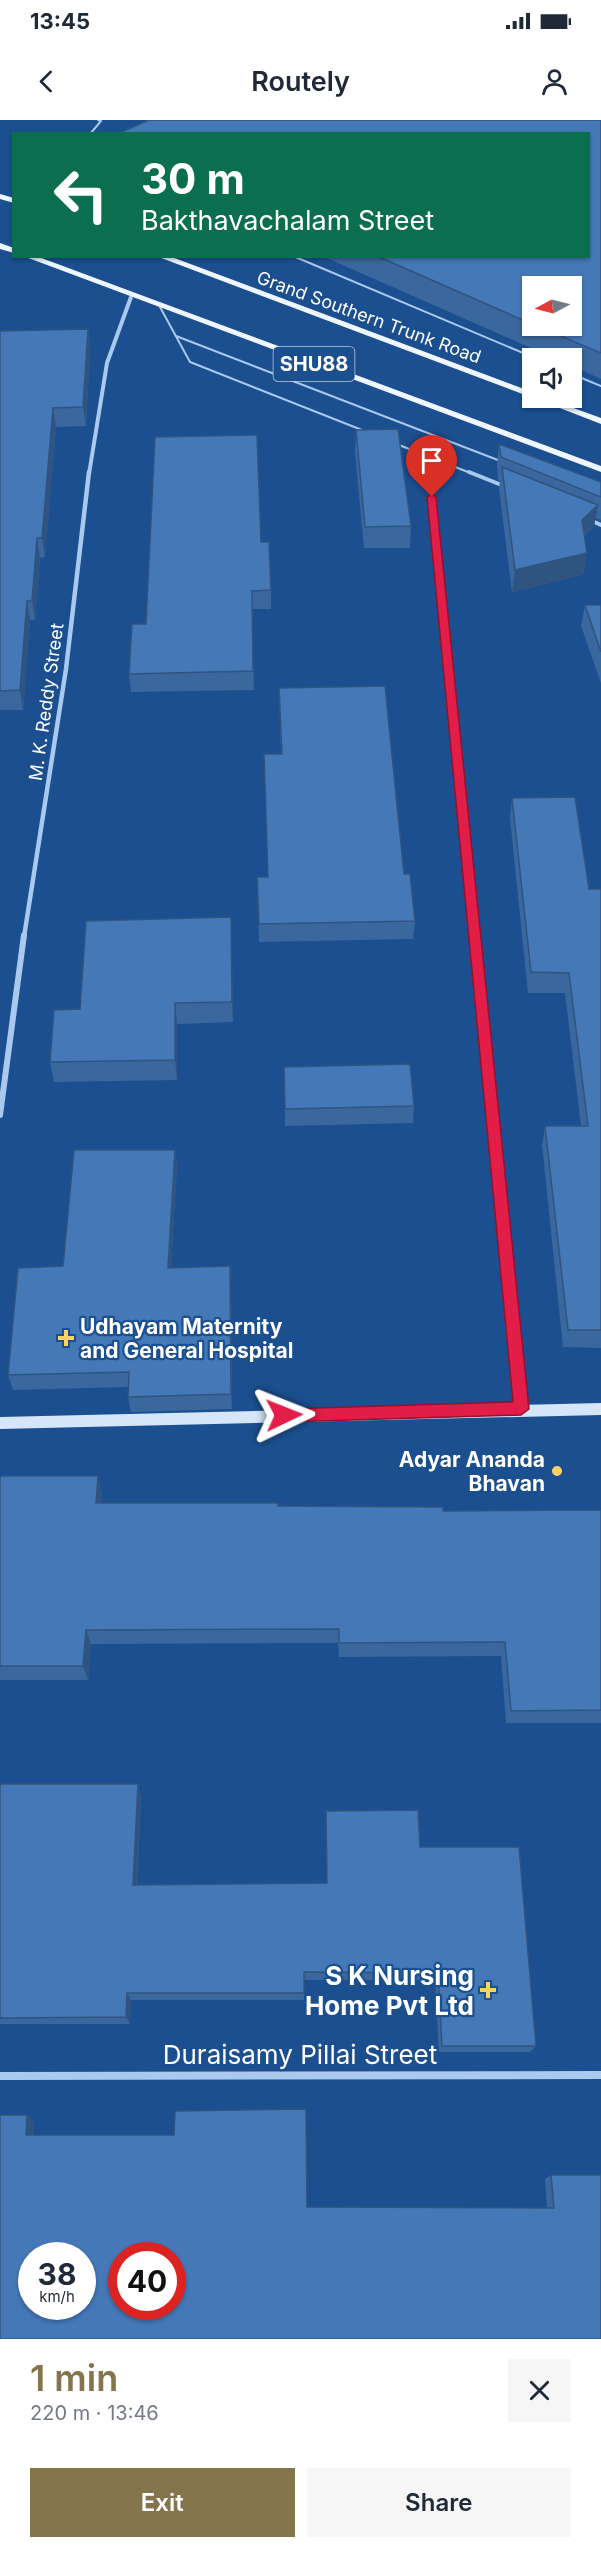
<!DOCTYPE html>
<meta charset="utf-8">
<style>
body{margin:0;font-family:Inter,sans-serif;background:#f6f6f7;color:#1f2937;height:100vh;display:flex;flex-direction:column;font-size:22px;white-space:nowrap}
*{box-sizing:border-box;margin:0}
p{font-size:20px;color:#747a83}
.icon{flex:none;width:33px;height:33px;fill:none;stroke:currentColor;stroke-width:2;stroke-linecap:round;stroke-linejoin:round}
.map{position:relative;height:2219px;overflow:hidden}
.sheet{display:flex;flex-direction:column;background:#fff;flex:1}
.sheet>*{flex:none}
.top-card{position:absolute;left:12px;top:12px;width:578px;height:126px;border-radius:0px;box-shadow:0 2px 4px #0004;background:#0b6e4f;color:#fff;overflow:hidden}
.needle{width:39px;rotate:263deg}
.controls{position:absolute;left:522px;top:156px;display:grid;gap:12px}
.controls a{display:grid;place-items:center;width:60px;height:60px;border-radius:0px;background:#fff;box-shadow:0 2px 4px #0004;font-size:30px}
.speed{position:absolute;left:18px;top:2122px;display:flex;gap:12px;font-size:30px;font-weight:700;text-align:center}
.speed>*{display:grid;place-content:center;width:78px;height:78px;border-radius:50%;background:#fff;box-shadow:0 2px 4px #0004;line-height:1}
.speed small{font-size:15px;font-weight:400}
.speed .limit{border:9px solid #d22;background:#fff;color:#111}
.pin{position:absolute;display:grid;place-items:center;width:51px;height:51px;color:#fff;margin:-62px -26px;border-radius:50% 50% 50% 0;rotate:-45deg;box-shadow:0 0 6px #0007}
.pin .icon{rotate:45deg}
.me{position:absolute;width:66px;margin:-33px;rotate:88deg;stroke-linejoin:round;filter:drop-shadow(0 0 4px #0008)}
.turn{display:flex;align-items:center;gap:21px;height:126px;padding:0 30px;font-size:27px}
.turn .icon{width:78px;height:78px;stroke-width:2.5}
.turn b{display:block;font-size:42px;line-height:51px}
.round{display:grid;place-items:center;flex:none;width:63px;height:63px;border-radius:0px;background:#f6f6f7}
.overview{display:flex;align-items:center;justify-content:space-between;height:102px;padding:0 30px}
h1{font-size:36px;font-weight:600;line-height:45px;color:#84754c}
.cta{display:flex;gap:12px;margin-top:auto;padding:12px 30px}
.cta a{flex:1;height:69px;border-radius:0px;background:#84754c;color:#fff;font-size:24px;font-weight:600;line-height:69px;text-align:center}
.cta a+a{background:#f6f6f7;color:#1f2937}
.status{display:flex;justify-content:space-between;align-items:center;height:42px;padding:0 30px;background:#fff;direction:ltr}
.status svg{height:16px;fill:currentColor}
header{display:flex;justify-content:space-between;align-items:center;height:78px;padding:0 30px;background:#fff;font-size:27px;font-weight:600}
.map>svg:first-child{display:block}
</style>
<div class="status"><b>13:45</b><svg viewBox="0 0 49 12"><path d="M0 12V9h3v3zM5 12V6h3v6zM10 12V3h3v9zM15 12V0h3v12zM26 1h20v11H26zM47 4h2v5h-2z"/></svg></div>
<header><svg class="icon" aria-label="back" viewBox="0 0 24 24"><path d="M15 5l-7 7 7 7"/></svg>Routely<svg class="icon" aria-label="person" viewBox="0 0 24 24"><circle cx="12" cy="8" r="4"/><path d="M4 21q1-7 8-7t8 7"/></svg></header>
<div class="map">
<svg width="601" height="2219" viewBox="0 0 601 2219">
<rect width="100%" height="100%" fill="#1b4f8f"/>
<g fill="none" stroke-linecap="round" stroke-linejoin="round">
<!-- lane-far1 -->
<path stroke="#a9c9ee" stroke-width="2" d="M90,14L101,1L98,0
M293,136L535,238
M160,187L190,242L367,312
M176,216L503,342
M572,254L601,266
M394,323L473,354"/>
<!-- lane -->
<path stroke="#a9c9ee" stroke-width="4" d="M469,352L504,366
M590,400L601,405"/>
<!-- street-far3 -->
<path stroke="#a9c9ee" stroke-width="4" d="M89,354L107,243L131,177"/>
<!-- street-far2 -->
<path stroke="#a9c9ee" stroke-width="4.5" d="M432,377L475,817
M24,817L66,549L89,352"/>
<!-- street-far1 -->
<path stroke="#a9c9ee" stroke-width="6" d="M475,815L521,1289
M0,995L24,815"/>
<!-- street -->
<path stroke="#a9c9ee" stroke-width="8" d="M0,1956L601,1955"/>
<!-- secondary -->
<path stroke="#d6e6fa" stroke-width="12" d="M0,1303L601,1289"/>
<!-- primary -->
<path fill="#f0f6ff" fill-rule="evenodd" d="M0,74L14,78V83L0,79Z
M0,123L14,128V133L0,129Z
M23,136H36L601,346V352Z
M156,136H169L532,272L533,278Z
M534,278H546L601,298V304Z"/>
</g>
<!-- wall -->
<path fill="#3a679d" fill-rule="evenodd" d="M601,0V259L572,246V238H554L322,136H588ZM532,166L572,206H532Z
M88,209L90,228L86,306L56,307L45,437L40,438L35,500H30L23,590H0V211Z
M356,310L411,406L410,428H364L355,332Z
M499,324L601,362V400L595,398L594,407L584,416V454L512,472L499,369L500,360H498L497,346Z
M261,422L271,470V489H252L254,570L131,572L129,554L146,504Z
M585,485H601V563L581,506Z
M279,568L404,754L415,801L413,819L259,822L257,757H268L281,634Z
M512,678L589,769H601V1228L563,1227L542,1025L545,1006H581L565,873H528L510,698Z
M231,797L233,902L177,904V960L54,962L50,942L80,889Z
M284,947L414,986L413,1003L285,1006Z
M175,1030L177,1047L171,1148L230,1146L231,1162L232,1289L131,1292L128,1277L129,1267L13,1270L8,1255L63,1146Z
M0,1356L102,1372L101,1383L278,1386L443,1391L601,1390V1603H506L501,1536L339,1537L338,1523L91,1524L88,1560H0Z
M0,1664L141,1675L137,1765L327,1763L326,1691L420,1727L536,1926L530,1932H439L435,1860H304V1880H131L130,1904H0Z
M27,1995L34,2000L33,2015L307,2087L547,2088L545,2059L551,2055L601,2219H0Z"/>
<!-- shaded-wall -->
<path fill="#305480" d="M88,209L90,228L86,306L83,287Z
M53,288L56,307L45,437L42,418Z
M598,385L594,407L578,421L582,400Z
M37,418L40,438L35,500L32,481Z
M587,433L584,454L512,472L515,450Z
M27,481L30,500L23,590L20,570Z
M231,797L232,818L233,902L232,882Z
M175,883L177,904V960L175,940Z
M175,1030L177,1047L170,1164L168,1148Z
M230,1146L231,1162L232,1289L231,1274Z
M98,1356L102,1372L100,1399L96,1383Z
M86,1510L91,1524L88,1560L83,1546Z
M138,1664L141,1675L136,1774L133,1765Z
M127,1873L131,1880L130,1904L126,1897Z
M27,1995L34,2000L32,2019L26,2015Z"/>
<!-- building -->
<path fill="#4478b7" stroke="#305480" stroke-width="1.5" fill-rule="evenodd" d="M149,0H601V233L537,206H572V166H532V204L377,136H588V14H117Z
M88,209L83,287L53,288L42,418H37L32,481H27L20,570L0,571V211Z
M398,309L411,406L365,407L356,310Z
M257,315L261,422H269L271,470L252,471L253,551L129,554L132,504H146L155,317Z
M499,324L601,362V377L501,337Z
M502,347L598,385L582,400L587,433L515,450Z
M585,485H601V532Z
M385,566L404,754H410L415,801L259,804L257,757H268L264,634H282L279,568Z
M575,677L589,769H601V1210H568L545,1006H588L569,853L531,852L512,678Z
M231,797L232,882L175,883V940L50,942L54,890L80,889L86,801Z
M410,944L414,986L285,989L284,947Z
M74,1030H175L168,1148L230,1146L231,1274L128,1277L129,1252L8,1255L18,1148L63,1146Z
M0,1356H98L96,1383H278V1386L443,1387V1391L601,1390V1590L511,1591L505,1522L339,1523V1509L86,1510L83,1546H0Z
M0,1664H138L133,1765L327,1763L326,1691L418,1690L420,1727H519L536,1926H442L438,1853L304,1852V1873H127L126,1897L0,1898Z
M306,1989L307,2087L554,2088L551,2055H601V2219H0V1995H27L26,2015H174L175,1991ZM32,2136H82V2187H32ZM122,2136H172V2187H122Z"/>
<!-- route -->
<path fill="#e11d48" stroke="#92132f" stroke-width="1.5" d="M432,374L436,377L529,1289L521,1295L284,1302L277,1295L284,1289L513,1282L427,377Z"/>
<!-- markers -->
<g fill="#ffd166" stroke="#1b4f8f" stroke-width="2">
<path d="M63 1209h6v6h6v6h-6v6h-6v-6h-6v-6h6z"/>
<circle cx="557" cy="1351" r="6"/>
<path d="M485 1861h6v6h6v6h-6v6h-6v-6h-6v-6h6z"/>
</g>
<g text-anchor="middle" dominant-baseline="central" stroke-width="4.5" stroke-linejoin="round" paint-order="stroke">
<!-- far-street labels -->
<g font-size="18" fill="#fff" stroke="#1b4f8f">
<text transform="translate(369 197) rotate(20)">Grand Southern Trunk Road</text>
<text transform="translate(46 582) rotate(-82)">M. K. Reddy Street</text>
</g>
<!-- shield labels -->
<rect fill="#1b4f8f" stroke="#bbcadd" stroke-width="1.5" x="273.5" y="227" width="81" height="34" rx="4.5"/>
<g font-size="20" font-weight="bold" fill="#fff">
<text x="314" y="244">SHU88</text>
</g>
<!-- poi labels -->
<g font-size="21" font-weight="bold" fill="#fff" stroke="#1b4f8f" text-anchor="start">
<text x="80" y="1206">Udhayam Maternity<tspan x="80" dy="24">and General Hospital</tspan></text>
<text x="545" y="1339" text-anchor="end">Adyar Ananda<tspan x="545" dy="24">Bhavan</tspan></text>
</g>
<!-- near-poi labels -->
<g font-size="26" font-weight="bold" fill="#fff" stroke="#1b4f8f" text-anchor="end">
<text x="474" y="1855">S K Nursing<tspan x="474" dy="30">Home Pvt Ltd</tspan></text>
</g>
<!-- near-street labels -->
<g font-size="26" fill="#fff" stroke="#1b4f8f">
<text x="300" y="1934">Duraisamy Pillai Street</text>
</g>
</g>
</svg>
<div class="controls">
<a><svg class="needle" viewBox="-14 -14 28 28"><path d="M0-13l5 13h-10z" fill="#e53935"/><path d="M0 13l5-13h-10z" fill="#747a83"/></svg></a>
<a><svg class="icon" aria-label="sound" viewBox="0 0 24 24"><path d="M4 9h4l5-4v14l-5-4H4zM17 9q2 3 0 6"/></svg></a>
</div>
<div class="speed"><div>38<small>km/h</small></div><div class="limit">40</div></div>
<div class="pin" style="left:432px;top:377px;background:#d93025"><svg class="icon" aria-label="arrive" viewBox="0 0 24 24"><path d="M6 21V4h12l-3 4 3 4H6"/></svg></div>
<svg class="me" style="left:284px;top:1295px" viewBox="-20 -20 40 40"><path d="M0-17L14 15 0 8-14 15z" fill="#e11d48" stroke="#fff" stroke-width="4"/></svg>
<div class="top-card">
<div class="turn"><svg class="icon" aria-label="left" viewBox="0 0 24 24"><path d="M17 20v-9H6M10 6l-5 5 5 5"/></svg><div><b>30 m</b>Bakthavachalam Street</div></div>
</div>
</div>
<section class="sheet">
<div class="overview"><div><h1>1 min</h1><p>220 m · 13:46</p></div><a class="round"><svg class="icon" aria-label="close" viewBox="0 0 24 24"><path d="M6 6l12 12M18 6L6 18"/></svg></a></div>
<div class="cta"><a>Exit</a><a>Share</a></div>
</section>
